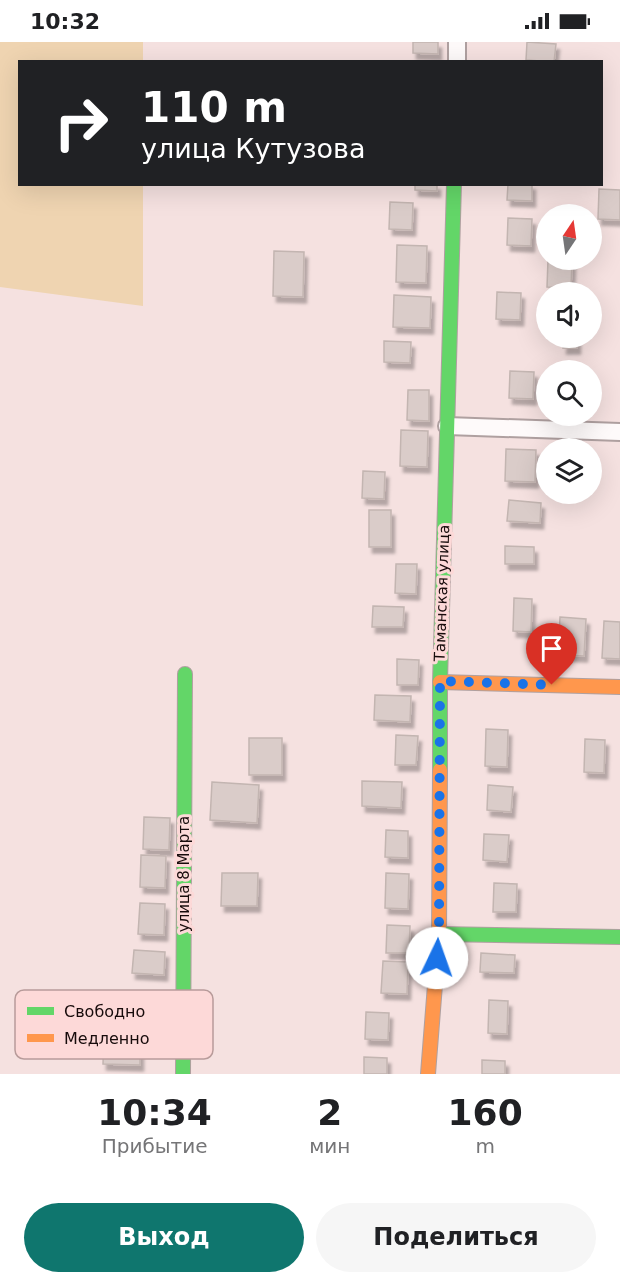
<!DOCTYPE html>
<html lang="ru">
<meta charset="utf-8">
<style>
body{margin:0;font-family:"DejaVu Sans",sans-serif;background:#f6f6f6;color:#202124;height:100vh;display:flex;flex-direction:column;font-size:22px;white-space:nowrap}
*{box-sizing:border-box;margin:0}
p{font-size:20px;color:#757577}
.icon{flex:none;width:33px;height:33px;fill:none;stroke:currentColor;stroke-width:2;stroke-linecap:round;stroke-linejoin:round}
.map{position:relative;height:1032px;overflow:hidden}
.drawer{display:flex;flex-direction:column;background:#fff;flex:1}
.drawer>*{flex:none}
.guide{position:absolute;left:18px;top:18px;width:585px;height:126px;border-radius:0px;box-shadow:0 6px 24px #0002;background:#202124;color:#fff;overflow:hidden}
.needle{width:39px;rotate:13deg}
.buttons{position:absolute;left:536px;top:162px;display:grid;gap:12px}
.buttons a{display:grid;place-items:center;width:66px;height:66px;border-radius:50%;background:#fff;box-shadow:0 6px 24px #0002;font-size:30px}
.pin{position:absolute;display:grid;place-items:center;width:51px;height:51px;color:#fff;margin:-62px -26px;border-radius:50% 50% 50% 0;rotate:-45deg;box-shadow:0 0 6px #0007}
.pin .icon{rotate:45deg}
.me{position:absolute;width:66px;margin:-33px;rotate:3deg;stroke-linejoin:round;filter:drop-shadow(0 0 4px #0008)}
.turn{display:flex;align-items:center;gap:21px;height:126px;padding:0 24px;font-size:27px}
.turn .icon{width:78px;height:78px;stroke-width:2.5}
.turn b{display:block;font-size:42px;line-height:51px}
.eta{display:flex;justify-content:space-evenly;align-items:center;height:102px;text-align:center}
.eta b{font-size:36px;font-weight:800;line-height:42px}
.button{display:flex;gap:12px;margin-top:auto;padding:12px 24px}
.button a{flex:1;height:69px;border-radius:36px;background:#0f766e;color:#fff;font-size:24px;font-weight:800;line-height:69px;text-align:center}
.button a+a{background:#f6f6f6;color:#202124}
.status{display:flex;justify-content:space-between;align-items:center;height:42px;padding:0 30px;background:#fff;direction:ltr}
.status svg{height:16px;fill:currentColor}
.map>svg:first-child{display:block}
</style>
<div class="status"><b>10:32</b><svg viewBox="0 0 49 12"><path d="M0 12V9h3v3zM5 12V6h3v6zM10 12V3h3v9zM15 12V0h3v12zM26 1h20v11H26zM47 4h2v5h-2z"/></svg></div>
<div class="map">
<svg width="620" height="1032" viewBox="0 0 620 1032">
<defs>
<filter id="shadow"><feDropShadow dx="3.5" dy="6" stdDeviation="1.5" flood-color="#0004"/></filter>
</defs>
<rect width="100%" height="100%" fill="#f5e1e0"/>
<!-- green -->
<path fill="#efd4b1" d="M0,0H143V19L20,20V142L143,143V264L0,245Z"/>
<!-- building -->
<path fill="#daccc9" stroke="#c3b5b1" stroke-width="1.5" filter="url(#shadow)" d="M413,0H438V12L413,11Z
M527,0L556,2L554,20L526,18Z
M415,142H437V149L415,148Z
M508,142H532V159L507,158Z
M599,147L620,148V178L598,177Z
M390,160L413,161L412,188L389,187Z
M508,176L532,177L531,204L507,203Z
M397,203L427,204L426,241L396,240Z
M274,209L304,210L303,255L273,254Z
M548,218L572,219L571,246L547,245Z
M497,250L521,251L520,278L496,277Z
M394,253L431,255L430,286L393,285Z
M564,296H577V306H563Z
M384,299L411,300L410,321L384,320Z
M510,329L534,330L533,357L509,356Z
M408,348H429V379L407,378Z
M401,388L428,389L427,425L400,424Z
M506,407L536,408L535,440L505,439Z
M363,429L385,430L384,457L362,456Z
M509,458L541,461L540,481L507,479Z
M369,468H391V505H369Z
M505,504L534,505V522H505Z
M396,522H417L416,552L395,551Z
M514,556L532,557L531,590L513,589Z
M373,564L404,565L403,585H372Z
M560,575L586,577L584,614L558,613Z
M604,579L620,580V617L602,616Z
M397,617L419,618L418,643H397Z
M375,653L411,654L410,680L374,678Z
M486,687L508,688L507,725L485,724Z
M396,693L418,694L416,723H395Z
M249,696H282V733H249Z
M585,697L605,698L604,731L584,730Z
M362,739L402,740L401,766L362,764Z
M212,740L259,743L257,781L210,778Z
M488,743L513,745L511,770L487,768Z
M144,775L170,776L169,808L143,807Z
M386,788L408,789V816L385,815Z
M484,792L509,793L507,820L483,818Z
M141,813L166,814L165,846L140,845Z
M222,831H258L257,864H221Z
M386,831L409,832L408,867L385,866Z
M494,841L517,842L516,870H493Z
M140,861L165,862L164,893L138,892Z
M387,883L410,884L409,911H386Z
M134,908L165,910L164,933L132,931Z
M481,911L515,913L514,931L480,930Z
M383,919L408,920L407,952L381,951Z
M489,958L508,959L507,992L488,991Z
M366,970L389,971L388,998L365,997Z
M104,993L140,994V1023L103,1022Z
M364,1015L387,1016V1032H364Z
M482,1018L505,1019V1032H482Z"/>
<g fill="none" stroke-linecap="round" stroke-linejoin="round">
<defs>
<path id="street" d="M457,20V0
M447,384L620,390"/>
<path id="fast" d="M440,728V640L454,142
M439,892L620,895
M183,1032L185,632"/>
<path id="slow" d="M440,640L620,645
M428,1032L439,892L440,728"/>
</defs>
<!-- street casing -->
<use href="#street" stroke="#afa0a0" stroke-width="20"/>
<!-- fast casing -->
<use href="#fast" stroke="#afa0a0" stroke-width="16"/>
<!-- slow casing -->
<use href="#slow" stroke="#afa0a0" stroke-width="16"/>
<!-- street -->
<use href="#street" stroke="#fefafa" stroke-width="16"/>
<!-- fast -->
<use href="#fast" stroke="#63d668" stroke-width="14"/>
<!-- slow -->
<use href="#slow" stroke="#ff974d" stroke-width="14"/>
</g>
<g fill="none" stroke-linecap="round" stroke-linejoin="round">
<!-- route -->
<path stroke="#1a73e8" stroke-width="10" stroke-dasharray="0 18" d="M437,916L439,892L440,639L552,643"/>
</g>
<g text-anchor="middle" dominant-baseline="central" stroke-width="6" stroke-linejoin="round" paint-order="stroke">
<!-- street labels -->
<g font-size="15" fill="#170b0b" stroke="#fdd9d8">
<text transform="translate(442 551) rotate(-88)">Таманская улица</text>
<text transform="translate(184 832) rotate(-90)">улица 8 Марта</text>
</g>
</g>
<!-- legend -->
<rect x="15" y="948" width="198" height="69" rx="9" fill="#fdd9d8" stroke="#b89b9a" stroke-width="1.5"/>
<rect x="27" y="965" width="27" height="8" fill="#63d668"/>
<rect x="27" y="992" width="27" height="8" fill="#ff974d"/>
<g font-size="16" fill="#170b0b">
<text x="64" y="975">Свободно</text>
<text x="64" y="1002">Медленно</text>
</g>
</svg>
<div class="buttons">
<a><svg class="needle" viewBox="-14 -14 28 28"><path d="M0-13l5 13h-10z" fill="#e53935"/><path d="M0 13l5-13h-10z" fill="#757577"/></svg></a>
<a><svg class="icon" aria-label="sound" viewBox="0 0 24 24"><path d="M4 9h4l5-4v14l-5-4H4zM17 9q2 3 0 6"/></svg></a>
<a><svg class="icon" aria-label="search" viewBox="0 0 24 24"><circle cx="10" cy="10" r="6"/><path d="M15 15l6 6"/></svg></a>
<a><svg class="icon" aria-label="layers" viewBox="0 0 24 24"><path d="M12 4l9 5-9 5-9-5zM3 14l9 5 9-5"/></svg></a>
</div>
<div class="pin" style="left:552px;top:643px;background:#d93025"><svg class="icon" aria-label="arrive" viewBox="0 0 24 24"><path d="M6 21V4h12l-3 4 3 4H6"/></svg></div>
<svg class="me" style="left:437px;top:916px" viewBox="-20 -20 40 40"><circle r="19" fill="#fff"/><path d="M0-13L10 11 0 6-10 11z" fill="#1a73e8"/></svg>
<div class="guide">
<div class="turn"><svg class="icon" aria-label="right" viewBox="0 0 24 24"><path d="M7 20v-9h11M14 6l5 5-5 5"/></svg><div><b>110 m</b>улица Кутузова</div></div>
</div>
</div>
<section class="drawer">
<div class="eta">
<div><b>10:34</b><p>Прибытие</p></div>
<div><b>2</b><p>мин</p></div>
<div><b>160</b><p>m</p></div>
</div>
<div class="button"><a>Выход</a><a>Поделиться</a></div>
</section>
